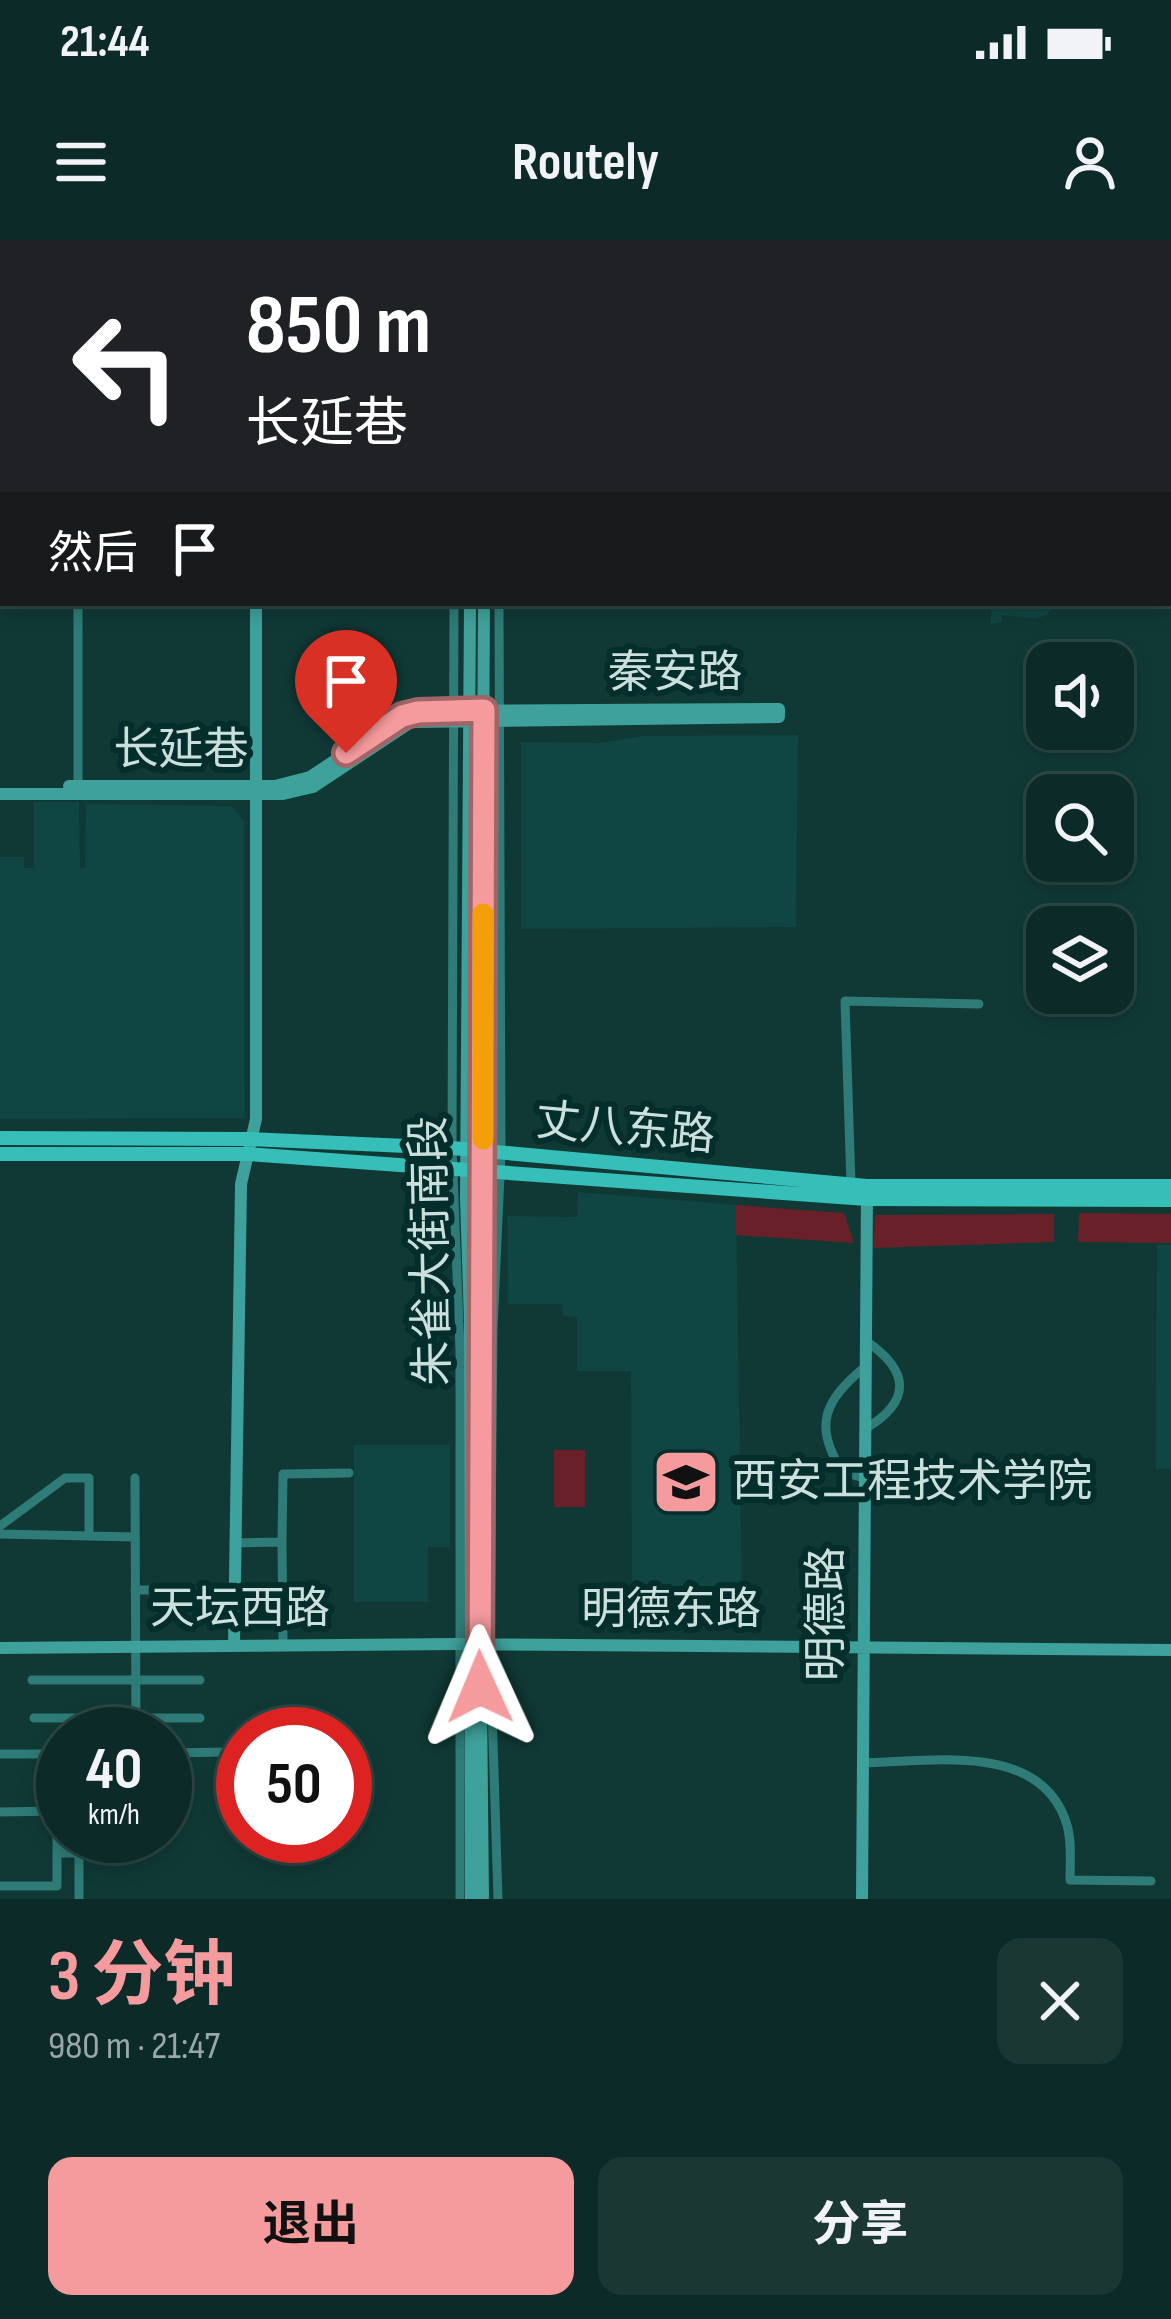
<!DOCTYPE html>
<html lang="zh">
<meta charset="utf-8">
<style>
body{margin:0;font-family:"Sofia Sans Condensed","Noto Sans SC",sans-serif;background:#1a3734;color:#f1f3f6;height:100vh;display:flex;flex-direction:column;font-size:45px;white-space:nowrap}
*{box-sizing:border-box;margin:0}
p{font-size:39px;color:#9aa7a8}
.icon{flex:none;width:66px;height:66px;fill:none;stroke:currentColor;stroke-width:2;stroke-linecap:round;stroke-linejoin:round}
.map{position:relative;height:1659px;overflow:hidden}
.panel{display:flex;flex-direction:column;background:#0c2b28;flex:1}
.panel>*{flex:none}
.hud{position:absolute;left:0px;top:0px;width:1173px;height:366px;box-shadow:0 6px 18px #0003,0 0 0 3px #2c4745;background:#202124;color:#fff;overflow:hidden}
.buttons{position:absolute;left:1026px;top:402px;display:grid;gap:24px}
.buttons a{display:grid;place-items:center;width:108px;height:108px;border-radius:24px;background:#0c2b28;box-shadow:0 6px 18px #0003,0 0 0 3px #2c4745;font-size:60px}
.speed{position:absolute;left:36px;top:1467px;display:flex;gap:24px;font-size:60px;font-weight:700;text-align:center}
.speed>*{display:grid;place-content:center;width:156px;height:156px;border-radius:50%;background:#0c2b28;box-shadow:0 6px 18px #0003,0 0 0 3px #2c4745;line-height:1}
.speed small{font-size:30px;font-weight:400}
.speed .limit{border:18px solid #d22;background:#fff;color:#111}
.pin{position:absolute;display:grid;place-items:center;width:102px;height:102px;color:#fff;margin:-123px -51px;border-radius:50% 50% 50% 0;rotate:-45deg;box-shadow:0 0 12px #0007}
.pin .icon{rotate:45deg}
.me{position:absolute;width:132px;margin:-66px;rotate:359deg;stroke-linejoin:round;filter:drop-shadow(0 0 9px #0008)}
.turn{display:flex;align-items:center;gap:42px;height:252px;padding:0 48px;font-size:54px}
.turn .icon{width:156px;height:156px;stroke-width:2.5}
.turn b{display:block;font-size:84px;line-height:102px}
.then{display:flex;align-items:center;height:114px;padding:0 48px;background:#0003;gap:24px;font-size:45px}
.round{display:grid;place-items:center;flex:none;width:126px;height:126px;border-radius:24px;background:#1a3734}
.head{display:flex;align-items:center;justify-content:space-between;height:204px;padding:0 48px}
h1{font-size:72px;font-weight:700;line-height:90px;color:#f59b9e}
.cta{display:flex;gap:24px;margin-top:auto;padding:24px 48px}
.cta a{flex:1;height:138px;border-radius:24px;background:#f59b9e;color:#111;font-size:48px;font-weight:700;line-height:138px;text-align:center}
.cta a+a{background:#1a3734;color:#f1f3f6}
.status{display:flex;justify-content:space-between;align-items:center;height:84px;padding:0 60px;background:#0c2b28;direction:ltr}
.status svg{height:33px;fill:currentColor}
header{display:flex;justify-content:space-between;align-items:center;height:156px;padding:0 48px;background:#0c2b28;font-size:54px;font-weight:700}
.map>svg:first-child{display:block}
</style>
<div class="status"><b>21:44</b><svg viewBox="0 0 49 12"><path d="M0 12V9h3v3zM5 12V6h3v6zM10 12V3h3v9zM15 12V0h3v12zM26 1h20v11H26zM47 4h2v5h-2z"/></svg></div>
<header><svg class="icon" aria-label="menu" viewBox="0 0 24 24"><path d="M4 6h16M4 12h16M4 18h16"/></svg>Routely<svg class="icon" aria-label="person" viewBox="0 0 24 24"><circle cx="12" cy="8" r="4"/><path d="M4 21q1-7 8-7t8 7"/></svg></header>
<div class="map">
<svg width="1171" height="1659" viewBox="0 0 1171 1659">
<rect width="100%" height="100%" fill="#103936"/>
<!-- built -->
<path fill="#0f4543" d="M991,363H1057L1047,375L1035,379L1002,375V382L991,384Z
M798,495L796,687L521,689V502L599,503L643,496Z
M34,562H79L80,628L85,627L86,564L232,566L244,581L245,878L0,879V617H24V628H34Z
M578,952L736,965L742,1354L632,1355L631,1131H577V1077L563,1076L562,1064H508L507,976L577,977Z
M1157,1005H1171V1229H1156Z
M354,1205H450V1307H428V1362H354Z"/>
<!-- green -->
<path fill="#6a2028" d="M736,965L844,973L854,1003L736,995Z
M1079,973L1171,974V1003L1078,1002Z
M1054,974V1002L873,1008L875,975Z
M554,1210H585V1267H554Z"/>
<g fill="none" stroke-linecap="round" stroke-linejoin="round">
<!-- street -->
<path stroke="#2e7b77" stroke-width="9" d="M500,0V3
M455,3V0
M1170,154H1171
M1170,344H1171
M454,363L452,908L460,1110V1659
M78,546V363
M851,944L845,761L979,764
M865,1189C912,1161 910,1131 866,1101
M135,1238L136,1494
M864,1238L843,1232C812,1186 825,1159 865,1127
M0,1286L65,1238H89V1296
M0,1294L135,1297
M282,1302L283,1234L349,1233
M234,1303L282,1302L283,1399
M135,1350H193
M32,1440H200
M34,1478H200
M165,1513L226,1512
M0,1514H63
M862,1523C929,1522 1042,1500 1067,1585C1072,1602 1070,1622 1070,1640L1151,1641
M0,1572L57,1571V1646H0
M64,1596L63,1613H79V1659
M498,1659L490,1405L493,1089L501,913L499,363"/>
<!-- secondary -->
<path stroke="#3ea19b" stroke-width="12" d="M257,0V3
M484,0V3
M469,3V0
M861,3V0
M1170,54H1171
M0,58H3
M1170,65H1171
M0,71H3
M470,363L466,959L470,1082L471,1659
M69,546H275L310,537L402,476L418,471L779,469
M0,554H283L313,547L411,482L779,477V469
M234,1405L241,944L256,879V363
M0,1408L457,1404L1171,1410
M483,1659L479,1255L484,363
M862,1659L867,953"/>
<!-- primary -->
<path stroke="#36bfb8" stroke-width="14" d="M0,898L250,899L452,908L867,946H1171
M0,914H248L867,959L1171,960"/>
</g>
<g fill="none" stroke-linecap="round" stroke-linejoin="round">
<defs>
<path id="route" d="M346,513L402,476L418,472L484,470L480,1447"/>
</defs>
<!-- route casing -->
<use href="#route" stroke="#9f6567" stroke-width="30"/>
<!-- route -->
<use href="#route" stroke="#f59b9e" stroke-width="21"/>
<!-- slow -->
<path stroke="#f59e0b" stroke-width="21" d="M483,899V674"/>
</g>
<!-- icons -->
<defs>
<symbol id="university-square" viewBox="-11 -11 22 22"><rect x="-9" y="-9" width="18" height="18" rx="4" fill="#f59b9e" stroke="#042e2c"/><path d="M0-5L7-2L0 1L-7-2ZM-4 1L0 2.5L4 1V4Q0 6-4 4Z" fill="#111"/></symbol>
</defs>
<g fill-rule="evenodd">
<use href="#university-square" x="648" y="1204" width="76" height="76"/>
</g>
<g text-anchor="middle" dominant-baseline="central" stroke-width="12" stroke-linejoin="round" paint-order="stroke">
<!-- street labels -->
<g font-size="45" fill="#cbdfdd" stroke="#042e2c">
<text x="675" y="433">秦安路</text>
<text x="181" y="510">长延巷</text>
<text transform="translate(625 889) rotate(5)">丈八东路</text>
<text transform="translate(432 1011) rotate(-91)">朱雀大街南段</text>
<text x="240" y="1369">天坛西路</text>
<text x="671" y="1370">明德东路</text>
<text transform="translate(827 1374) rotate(-90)">明德路</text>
</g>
<!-- poi labels -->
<g font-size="45" fill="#cbdfdd" stroke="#042e2c" text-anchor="start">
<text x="732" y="1242">西安工程技术学院</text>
</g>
</g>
</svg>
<div class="buttons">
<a><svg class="icon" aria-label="sound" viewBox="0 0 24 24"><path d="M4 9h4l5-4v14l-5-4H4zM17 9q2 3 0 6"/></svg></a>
<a><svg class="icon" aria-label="search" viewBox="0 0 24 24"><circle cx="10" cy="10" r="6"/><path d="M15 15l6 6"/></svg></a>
<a><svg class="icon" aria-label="layers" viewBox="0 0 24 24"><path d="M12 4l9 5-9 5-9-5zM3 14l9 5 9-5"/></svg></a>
</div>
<div class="speed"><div>40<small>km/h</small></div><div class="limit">50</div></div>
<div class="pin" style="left:346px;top:513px;background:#d93025"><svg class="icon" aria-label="arrive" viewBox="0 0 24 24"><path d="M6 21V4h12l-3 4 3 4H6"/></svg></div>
<svg class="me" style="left:480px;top:1447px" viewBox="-20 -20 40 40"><path d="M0-17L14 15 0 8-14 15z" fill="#f59b9e" stroke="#fff" stroke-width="4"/></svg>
<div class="hud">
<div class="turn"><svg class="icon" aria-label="left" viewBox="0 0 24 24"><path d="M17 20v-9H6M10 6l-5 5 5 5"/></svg><div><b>850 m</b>长延巷</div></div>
<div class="then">然后<svg class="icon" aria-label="arrive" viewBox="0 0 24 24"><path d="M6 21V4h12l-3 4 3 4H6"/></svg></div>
</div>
</div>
<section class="panel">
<div class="head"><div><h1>3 分钟</h1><p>980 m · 21:47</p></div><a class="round"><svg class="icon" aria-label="close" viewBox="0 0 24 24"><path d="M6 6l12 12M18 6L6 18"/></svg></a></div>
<div class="cta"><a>退出</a><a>分享</a></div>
</section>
